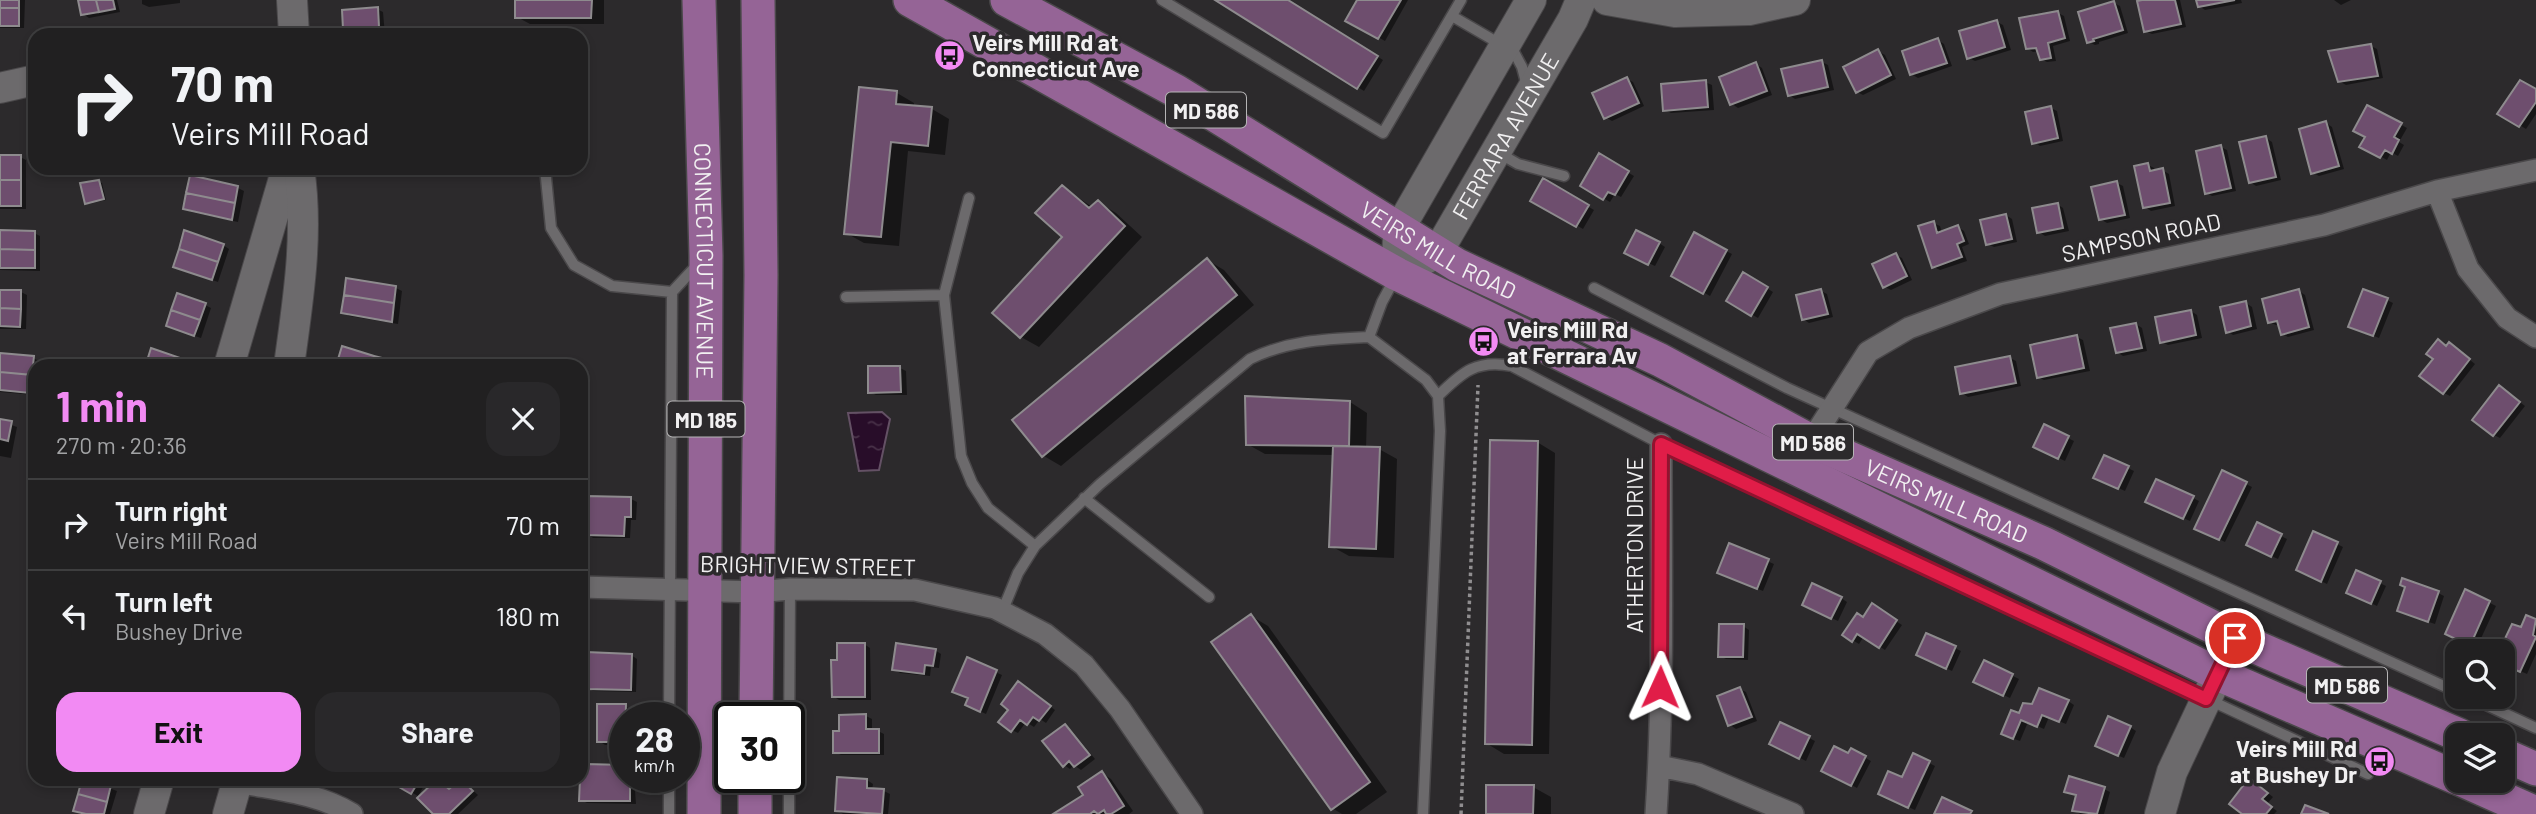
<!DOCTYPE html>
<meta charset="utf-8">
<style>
body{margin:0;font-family:Barlow,sans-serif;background:#29282a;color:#f1f3f6;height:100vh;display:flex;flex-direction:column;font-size:26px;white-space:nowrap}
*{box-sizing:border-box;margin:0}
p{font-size:23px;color:#a2a3a5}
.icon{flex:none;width:38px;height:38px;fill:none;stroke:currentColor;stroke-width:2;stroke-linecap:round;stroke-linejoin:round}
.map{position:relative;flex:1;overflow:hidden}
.panel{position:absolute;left:28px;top:359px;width:560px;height:427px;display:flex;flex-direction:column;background:#212021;border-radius:21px;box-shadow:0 4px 10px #0003,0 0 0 2px #3e3e3f}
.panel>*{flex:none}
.guide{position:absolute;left:28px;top:28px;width:560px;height:147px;border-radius:21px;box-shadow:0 4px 10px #0003,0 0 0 2px #3e3e3f;background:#212021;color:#f1f3f6;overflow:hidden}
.tools{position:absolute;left:2445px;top:639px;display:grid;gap:14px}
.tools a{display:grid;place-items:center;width:70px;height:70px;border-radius:14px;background:#212021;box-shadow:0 4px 10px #0003,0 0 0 2px #3e3e3f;font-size:35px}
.speed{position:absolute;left:609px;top:702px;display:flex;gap:14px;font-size:35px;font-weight:700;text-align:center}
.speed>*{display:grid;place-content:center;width:91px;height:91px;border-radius:50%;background:#212021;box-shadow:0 4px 10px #0003,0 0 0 2px #3e3e3f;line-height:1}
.speed small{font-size:18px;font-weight:400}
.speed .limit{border:4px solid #111;border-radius:10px;background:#fff;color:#111}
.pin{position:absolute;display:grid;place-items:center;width:60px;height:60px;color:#fff;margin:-30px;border:4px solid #fff;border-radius:50%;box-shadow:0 2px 7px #0007}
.me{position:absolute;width:77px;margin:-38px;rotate:1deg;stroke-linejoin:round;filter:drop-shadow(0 0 5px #0008)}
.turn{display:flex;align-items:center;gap:24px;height:147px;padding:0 28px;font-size:32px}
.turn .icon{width:91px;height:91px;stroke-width:2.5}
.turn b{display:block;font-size:49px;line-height:60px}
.round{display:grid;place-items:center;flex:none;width:74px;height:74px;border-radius:21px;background:#29282a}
.headline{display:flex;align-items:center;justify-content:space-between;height:119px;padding:0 28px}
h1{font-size:42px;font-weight:700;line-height:52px;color:#f28af3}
.primary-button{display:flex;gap:14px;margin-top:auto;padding:14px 28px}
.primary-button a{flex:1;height:80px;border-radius:21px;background:#f28af3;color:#111;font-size:28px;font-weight:700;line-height:80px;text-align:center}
.primary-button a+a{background:#29282a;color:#f1f3f6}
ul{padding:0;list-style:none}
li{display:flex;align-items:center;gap:21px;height:91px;padding:0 28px;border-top:2px solid #3e3e3f}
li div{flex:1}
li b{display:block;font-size:26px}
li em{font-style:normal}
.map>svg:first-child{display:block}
</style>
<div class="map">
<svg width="2536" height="814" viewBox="0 0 2536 814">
<defs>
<pattern id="water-ripples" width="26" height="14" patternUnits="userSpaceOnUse" patternTransform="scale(1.75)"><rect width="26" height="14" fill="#280d29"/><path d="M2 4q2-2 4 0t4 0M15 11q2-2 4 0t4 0" fill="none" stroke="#483148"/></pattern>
</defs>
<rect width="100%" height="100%" fill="#2c2a2c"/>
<!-- water -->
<path fill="url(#water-ripples)" stroke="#645165" stroke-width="2" d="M882,412L890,419L879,470L859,471L848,413Z"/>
<!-- shadow -->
<path fill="#0007" d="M0,0H25L24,28H0Z
M80,0H117L120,12L89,18L83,14Z
M142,0H180V3L149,7L142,4Z
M517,0H604V24H530L517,17Z
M1218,0H1286L1383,60L1364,91Z
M1359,0H1408L1385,41L1347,20Z
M2151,0H2180L2186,27L2152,34L2145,31Z
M2198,0H2241L2242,3L2205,10L2199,6Z
M2334,0H2351L2341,5Z
M2114,3L2120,6L2128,33L2099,42V44L2095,45L2089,42Z
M377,9L383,12L385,35H346Z
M2058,13L2064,16L2070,41L2053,46L2056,61L2047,62L2041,59L2039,51L2033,52L2027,48Z
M1997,22L2003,25L2011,50L1975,61L1969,58Z
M1938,40L1944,44L1952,66L1918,78L1911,74Z
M2371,46L2377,49L2383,78L2346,85L2339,81Z
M1878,51L1885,55L1896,79L1863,95L1857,92Z
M1822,62L1828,65L1834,90L1795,99L1789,95Z
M1756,64L1762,68L1772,95L1738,108L1732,104Z
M1627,79L1633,82L1644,106L1612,121L1605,117Z
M1705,82L1712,85L1714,110L1671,113L1665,110Z
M2536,91V114L2526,129L2500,113Z
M897,93L914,103V107L932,109L949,119L945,155L908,151L899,246L864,243L846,233Z
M2368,107L2407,128L2399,142L2404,145L2398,156L2391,152L2387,160L2362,146L2367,136Z
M2051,108L2057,111L2063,141L2040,146L2034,142Z
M2326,123L2332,127L2344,169L2319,176L2313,173Z
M2266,138L2272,142L2281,180L2256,186L2250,182Z
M2221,147L2227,150L2236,191L2212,196L2206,192Z
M1600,156L1634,176L1621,197L1615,194L1610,202L1582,186Z
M0,157H20L26,160V209H0Z
M2148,165L2154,168L2155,172L2162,170L2169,174L2175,206L2151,211L2145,207Z
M191,178L238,188L244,191L238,222L191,212L185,208Z
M1544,181L1594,210L1583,229L1533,200Z
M99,182L102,183L106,200L89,204L87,203Z
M2117,183L2123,186L2130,218L2107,223L2100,219Z
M1063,187L1092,207L1098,202L1116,213L1142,237L1039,347L1021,337L995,312L1065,237Z
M2057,204L2063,208L2069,231L2045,236L2039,232Z
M2006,215L2012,219L2017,242L1994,247L1988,244Z
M1933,223L1940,226L1942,233L1958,227L1964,231L1969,244L1962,247L1967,261L1940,270L1934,267Z
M0,232L34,233L40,236V271L0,270Z
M1695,235L1732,254L1710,296L1673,275Z
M1659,243L1665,247L1655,266L1633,256Z
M223,245L229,249L218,282L175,267Z
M1896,255L1902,258L1912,280L1891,290L1885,287Z
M1207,260L1224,270L1254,305L1061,466L1044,456Z
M1744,274L1773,292L1758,318L1728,301Z
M347,280L396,288L402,291L398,324L349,316L343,312Z
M0,291L21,292L27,295L26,329H0Z
M1821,291L1827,294L1833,317L1809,323L1803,319Z
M2299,291L2305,295L2314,330L2288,337L2282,334L2280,324L2276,325L2269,322Z
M2387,300L2393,303L2379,338L2350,326Z
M2246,303L2252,307L2257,329L2233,335L2227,331Z
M205,305L211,308L201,338L174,329Z
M2191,311L2197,315L2202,338L2168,345L2162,342Z
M2136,324L2142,328L2147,351L2123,356L2117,352Z
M2077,337L2083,340L2090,371L2044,380L2038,377Z
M2447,347L2455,348L2475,364L2450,396L2444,393Z
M153,350L188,362L194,366H147Z
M0,355L33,358L39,361V366H35V395L0,392Z
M2010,358L2016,361L2021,386L1968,397L1962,393Z
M900,368L906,371L907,395H876L870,392Z
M2505,391L2525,406L2500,438L2494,435Z
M1350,402L1367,413L1366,449H1379L1397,459L1394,558L1349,556L1331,546L1334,455L1265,454L1247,444Z
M0,421L17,427L11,458L0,456Z
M2045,427L2074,441L2065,461L2042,450Z
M1537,442L1555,453L1549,754H1504L1486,743Z
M2105,457L2134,471L2125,491L2101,480Z
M2246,484L2252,487L2225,542L2202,531Z
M2193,498L2199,501L2190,521L2154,505Z
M631,499L637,502L636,520H631L630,538H593L587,534Z
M2281,536L2287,539L2278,559L2254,548Z
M2337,544L2343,547L2327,584L2304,573Z
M1730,545L1774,564L1763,591L1725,576Z
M2357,572L2386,586L2377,606L2354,595Z
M2466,591L2496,606L2477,647L2453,637Z
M2438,593L2444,596L2435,624L2405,614Z
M1841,598L1847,602L1838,621L1810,608Z
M1873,606L1902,625L1885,650L1864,636L1859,644L1844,635L1864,619Z
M1251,616L1268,626L1387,792L1356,814H1342L1332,808Z
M2527,617L2536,621V654L2527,674L2502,663L2501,651L2521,630Z
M1743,626L1749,630L1748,660L1726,659L1720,656Z
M1927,635L1961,651L1952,671L1924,658Z
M864,644L870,648L871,700H839L833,696L838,661Z
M935,650L941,654L939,668L931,667L930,676L900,673L894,669Z
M631,655L637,659L636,692L593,691L587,688Z
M968,660L1002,675L986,714L973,708L970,698Z
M1984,662L2019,679L2010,698L1982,685Z
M1025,687L1055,710L1046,723L1040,719L1034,727L1026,722L1018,733L1012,730Z
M1740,689L1746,692L1757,721L1736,729L1730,725Z
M2068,701L2074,705L2066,724L2049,717L2044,729L2028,722L2020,741L2009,737L2020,716Z
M625,706L631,710V718H625V745H605L599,741Z
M866,716L872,719V731H878L884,734V755H841L835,752L840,733Z
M1065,726L1071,730L1095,759L1081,770L1074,765L1070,769L1064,765Z
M2130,727L2136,731L2124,758L2103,749Z
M1809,738L1815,741L1806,761L1778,747Z
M1851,750L1871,761L1857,788L1823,770L1849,755Z
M1929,763L1935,766L1915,810L1886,797Z
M1102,773L1111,779L1133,811L1129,814H1056L1085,795Z
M634,777L636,804L587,803L581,800L587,779Z
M84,779L117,791L110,814H84L75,810Z
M388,779H428L418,796Z
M438,780L450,790L461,780L478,795L458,814H435Z
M867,780L873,784L872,790L884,791L890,794L888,814H843L837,810Z
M2256,784L2273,797L2267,804L2277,811L2274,814H2244Z
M1533,787L1551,797V814H1488Z
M2104,789L2110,792L2104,814H2080L2074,810L2078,796L2067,791Z"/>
<!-- building -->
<path fill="#6e4e6e" stroke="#8e8b8e" stroke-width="2" d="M0,0H19V8H0Z
M78,0H96L99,12L81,15Z
M96,0H113L115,9L99,12Z
M515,0H592L591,18H515Z
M1215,0H1288L1378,56L1357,89Z
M1357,0H1401L1378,39L1345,21Z
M2142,0H2175L2181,24L2144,32L2137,1Z
M2196,0H2235L2198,7Z
M2114,1L2123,30L2093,39L2094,41L2087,43L2078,12Z
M378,7L379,27L343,29L342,10Z
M0,8H19V26H0Z
M2058,11L2065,38L2048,43L2051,58L2040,60L2036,48L2026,49L2019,18Z
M1997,20L2005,47L1967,59L1959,31Z
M379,27L380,35H344L343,29Z
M1938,38L1947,63L1910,75L1902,51Z
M2371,44L2378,76L2338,82L2328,51Z
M1878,49L1891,75L1856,93L1843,67Z
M1822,60L1828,87L1788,96L1781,69Z
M1756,62L1767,91L1730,105L1719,77Z
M1627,77L1639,103L1604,119L1592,93Z
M1706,80L1708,107L1663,111L1661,84Z
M2520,80L2536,89V102L2519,127L2497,114Z
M859,87L897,91L896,104L932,107L928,146L891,142L881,237L844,234Z
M2367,105L2402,123L2394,137L2399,140L2392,154L2385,150L2380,158L2359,147L2365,137L2353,131Z
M2051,106L2058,138L2032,144L2025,112Z
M2326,121L2339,166L2311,174L2299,129Z
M2266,136L2276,177L2249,183L2239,142Z
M2221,145L2231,188L2205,194L2196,151Z
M1599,153L1629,171L1615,195L1608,192L1603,200L1580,186Z
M0,155H21V180H0Z
M2148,163L2150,171L2163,168L2170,203L2143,208L2134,166Z
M190,175L238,186L235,203L186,193Z
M1543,178L1589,205L1576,227L1530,201Z
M0,180H21V206H0Z
M99,180L104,199L85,204L80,183Z
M2117,181L2125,215L2099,220L2091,187Z
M1062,185L1089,208L1098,200L1125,226L1020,338L992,313L1062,237L1035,213Z
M186,193L235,203L232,220L183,209Z
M2058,203L2063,228L2037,233L2032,208Z
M2006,214L2012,239L1986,245L1980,220Z
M1934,221L1937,233L1958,225L1964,241L1957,244L1962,257L1932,268L1918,226Z
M0,230L35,231V250L0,249Z
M184,230L224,244L218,262L179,249Z
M1636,230L1660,242L1648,265L1624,253Z
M1694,232L1727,250L1703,294L1671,276Z
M0,249L35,250V268H0Z
M179,249L218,262L212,280L173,267Z
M1896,253L1907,276L1883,288L1872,264Z
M1207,258L1237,295L1042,457L1012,420Z
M1743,272L1768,287L1751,316L1726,301Z
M346,278L396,286L394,303L344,295Z
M1821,289L1828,314L1802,320L1796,295Z
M2299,289L2309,327L2281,335L2277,321L2268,323L2262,299Z
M2363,289L2388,298L2373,336L2348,327Z
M0,290H21V309L0,308Z
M177,293L206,303L200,320L171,310Z
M344,295L394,303L392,322L341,313Z
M2246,301L2251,326L2226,333L2220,307Z
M0,308L21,309L20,327L0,326Z
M171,310L200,320L194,336L166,326Z
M2191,310L2196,335L2160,343L2155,317Z
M2136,323L2142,348L2116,353L2110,328Z
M2077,335L2084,368L2037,378L2030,345Z
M2438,339L2446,346L2449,342L2470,359L2443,394L2419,376L2433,359L2426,354Z
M342,346L374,356L371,366H336Z
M151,348L189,361L187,366L146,364Z
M0,353L34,356L32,375L0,372Z
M374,356L390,360L388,366H371Z
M2010,356L2016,383L1960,394L1955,367Z
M868,366H900L901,392L868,393Z
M0,372L32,375L30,393L0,390Z
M2499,385L2520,402L2493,436L2472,420Z
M1245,396L1350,401L1349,446L1246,445Z
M0,419L12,421L8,441L0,439Z
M2044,424L2069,436L2058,459L2033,447Z
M1490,440L1538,441L1532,745L1485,744Z
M1333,446L1380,447L1376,549L1329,547Z
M2104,455L2129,466L2118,489L2093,478Z
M2222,470L2247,482L2219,540L2194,529Z
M2156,479L2194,496L2183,519L2145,502Z
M586,496L631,497V517H625L624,536L585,535Z
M2257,522L2282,534L2271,557L2246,545Z
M2313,531L2338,542L2321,582L2296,570Z
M1729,543L1769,559L1757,589L1717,573Z
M2356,570L2381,581L2371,604L2346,593Z
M2402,578L2439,591L2428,622L2397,611L2405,587L2400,585Z
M1812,583L1842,597L1831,619L1802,605Z
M2465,589L2490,601L2470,646L2445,634Z
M1872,603L1897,620L1879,648L1857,634L1852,642L1842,635L1857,613L1863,617Z
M1251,614L1370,782L1331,810L1211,642Z
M2526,615L2536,619L2533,635L2536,637L2520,672L2502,664V651H2499L2512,624L2521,627Z
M1719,624H1744L1743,657H1718Z
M1926,633L1956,646L1946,669L1916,655Z
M837,643H865V697H832L831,660H837Z
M896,643L936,649L933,666L925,665L924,674L892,670Z
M586,652L632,654L631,690L585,689Z
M967,657L997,670L980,712L965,705L968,698L952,692Z
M1984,660L2013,674L2003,696L1973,682Z
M1018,681L1051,706L1039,721L1033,717L1027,725L1020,720L1011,732L998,722L1008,710L1001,704Z
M1740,687L1752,717L1728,726L1717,696Z
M2039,688L2069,700L2059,722L2042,715L2037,727L2021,720L2013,739L2001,734L2011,710L2019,713L2023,703L2032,704Z
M597,704H626L625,742H597Z
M866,714V729H879V753H833V731H839V715Z
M2108,716L2131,726L2118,756L2095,746Z
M1780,722L1810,736L1799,759L1769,744Z
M1065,724L1090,755L1074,767L1069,761L1063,767L1042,741Z
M1834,746L1848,753L1851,748L1866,756L1851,786L1821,771Z
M1913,753L1930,761L1908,808L1878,794L1888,771L1902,777Z
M585,764L625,765V777L630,781V801H579L580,779L585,777Z
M1102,771L1124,806L1111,814H1106L1104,810L1098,814L1094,811L1090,814H1053L1083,795L1078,787Z
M2069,776L2105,787L2097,814L2072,811L2076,795L2064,792Z
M837,777L867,779V788L884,789L882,814L835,811Z
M2249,778L2268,793L2262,799L2272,807L2266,814H2242L2229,804Z
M82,779L111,785L107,802L78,794Z
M385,779H420L411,794Z
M437,779L449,789L461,779L473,791L449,814H433L417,798Z
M1486,785H1534L1533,814H1486Z
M78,794L107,802L104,814H86L73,811Z
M1942,797L1972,811L1970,814H1934Z
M2305,805L2329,814H2301Z"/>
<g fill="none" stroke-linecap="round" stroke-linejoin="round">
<defs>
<path id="lane" d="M1162,0L1383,133L1461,0
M1452,16L1514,52L1522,67L1527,86
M1497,152L1518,164L1564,176
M545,168L551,228L574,265L612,286L672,292
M969,198L944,295L961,456L972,483L988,508L1035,546
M1395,278L1382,302L1369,337L1426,380L1438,396L1440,431L1423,814
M1594,288L1787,388L2457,692
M846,297L944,295
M1438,396C1462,372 1477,359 1512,366L1661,444L2368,774
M1084,498L1209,597
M1002,612L1018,573L1035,546L1100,484L1250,359C1289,340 1327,339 1369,337
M2467,696L2536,728
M669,718L672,292L699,263
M789,749L790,589
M669,814V777
M789,814V777"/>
<path id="street" d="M2437,191L2468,269L2507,318L2536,337
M1811,441L1868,352L1909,328L2000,294L2324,225L2437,191L2536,170
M581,587L756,592L790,589L915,590L995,608L1045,634L1084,665L1120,709L1192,814
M1659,766L1698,774L1793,814
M238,782C277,790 318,793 352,814
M1656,814C1664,691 1661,567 1661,444"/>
<g id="secondary">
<path d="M292,0L294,35"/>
<path id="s1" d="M1531,0L1398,231L1397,274L1437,253L1573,19L1581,0"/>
<path d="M1607,0L1675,12L1749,10L1795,0"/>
<path d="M0,88L35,80"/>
<path d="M229,366L287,168"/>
<path d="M289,366C298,300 309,234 299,168"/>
<path d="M149,814L159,779"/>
<path d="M228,814L238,779"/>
<path d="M2160,814L2172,772L2235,638"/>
</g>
<g id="primary">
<path id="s2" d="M699,0L706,256L704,814"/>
<path d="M910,0L1397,274L2218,674L2457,778"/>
<path id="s3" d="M1007,0L1176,91L1457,265L1660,360L1811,441L2043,543L2235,638L2459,735"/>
<path d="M756,718L761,275L758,0"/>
<path d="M2502,754L2536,769"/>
<path d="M2462,780L2536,813"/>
<path d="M755,814V777"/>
</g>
</defs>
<!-- lane casing -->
<use href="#lane" stroke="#4a484a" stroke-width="13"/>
<!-- street casing -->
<use href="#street" stroke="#4a484a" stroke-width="24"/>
<!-- secondary casing -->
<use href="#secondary" stroke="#4a484a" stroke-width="32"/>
<!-- primary casing -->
<use href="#primary" stroke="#4a484a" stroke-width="36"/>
<!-- path -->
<path stroke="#908e90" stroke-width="3.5" stroke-dasharray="3.5 3.5" stroke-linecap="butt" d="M1461,814L1478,385"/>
<!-- lane -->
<use href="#lane" stroke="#6c6a6c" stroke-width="10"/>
<!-- street -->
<use href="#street" stroke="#6c6a6c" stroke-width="21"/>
<!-- secondary -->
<use href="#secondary" stroke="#6c6a6c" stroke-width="30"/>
<!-- primary -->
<use href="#primary" stroke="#956496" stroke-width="33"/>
</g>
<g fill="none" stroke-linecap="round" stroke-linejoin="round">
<defs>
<path id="route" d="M1660,687L1661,444L2206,699L2235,638"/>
</defs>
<!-- route casing -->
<use href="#route" stroke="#92132f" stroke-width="18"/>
<!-- route -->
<use href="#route" stroke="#e11d48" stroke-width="12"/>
</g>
<!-- icons -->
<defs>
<symbol id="bus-disc" viewBox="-11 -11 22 22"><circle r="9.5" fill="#f28af3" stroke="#2c2a2c"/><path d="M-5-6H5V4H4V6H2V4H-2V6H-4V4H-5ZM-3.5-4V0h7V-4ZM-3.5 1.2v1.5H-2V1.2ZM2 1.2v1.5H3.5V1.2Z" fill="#111"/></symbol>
</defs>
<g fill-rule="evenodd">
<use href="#bus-disc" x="932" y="38" width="35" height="35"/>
<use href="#bus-disc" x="1466" y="324" width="35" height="35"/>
<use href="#bus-disc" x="2362" y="744" width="35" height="35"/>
</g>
<g text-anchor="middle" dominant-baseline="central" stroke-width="7" stroke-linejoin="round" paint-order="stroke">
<!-- shield labels -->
<g fill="#2c2a2c" stroke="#b6b5b6" stroke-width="2">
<rect x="1166" y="92.5" width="80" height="35" rx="5"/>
<rect x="667.5" y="401.5" width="77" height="35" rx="5"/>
<rect x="1773" y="424.5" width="80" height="35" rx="5"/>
<rect x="2307" y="667.5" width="80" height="35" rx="5"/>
</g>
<g font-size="21" font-weight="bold" fill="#f1f0f1">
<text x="1206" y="110">MD 586</text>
<text x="706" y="419">MD 185</text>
<text x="1813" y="442">MD 586</text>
<text x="2347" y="685">MD 586</text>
</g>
<!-- poi labels -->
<g font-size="23" font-weight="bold" fill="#f1f0f1" stroke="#2c2a2c" text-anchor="start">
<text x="972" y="42">Veirs Mill Rd at<tspan x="972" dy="26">Connecticut Ave</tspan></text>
<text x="1507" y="329">Veirs Mill Rd<tspan x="1507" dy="26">at Ferrara Av</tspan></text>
<text x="2357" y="748" text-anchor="end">Veirs Mill Rd<tspan x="2357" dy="26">at Bushey Dr</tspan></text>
</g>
<!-- street labels -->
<g font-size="23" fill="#f1f0f1" stroke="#2c2a2c">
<text stroke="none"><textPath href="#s1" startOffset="490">FERRARA AVENUE</textPath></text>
<text transform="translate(2141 237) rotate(-12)">SAMPSON ROAD</text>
<text stroke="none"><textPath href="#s3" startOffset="499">VEIRS MILL ROAD</textPath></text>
<text stroke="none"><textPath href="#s2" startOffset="261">CONNECTICUT AVENUE</textPath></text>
<text stroke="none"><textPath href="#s3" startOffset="1066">VEIRS MILL ROAD</textPath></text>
<text transform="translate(1634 545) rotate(-90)">ATHERTON DRIVE</text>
<text transform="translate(808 565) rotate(1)">BRIGHTVIEW STREET</text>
</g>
</g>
</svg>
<div class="tools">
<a><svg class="icon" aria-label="search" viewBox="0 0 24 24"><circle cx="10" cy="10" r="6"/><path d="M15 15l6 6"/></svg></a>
<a><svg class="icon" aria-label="layers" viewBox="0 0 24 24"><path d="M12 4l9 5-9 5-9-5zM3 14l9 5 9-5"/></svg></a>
</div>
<div class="speed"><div>28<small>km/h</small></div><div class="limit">30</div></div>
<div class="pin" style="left:2235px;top:638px;background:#d93025"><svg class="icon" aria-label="arrive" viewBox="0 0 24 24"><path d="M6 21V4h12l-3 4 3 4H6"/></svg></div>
<svg class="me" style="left:1660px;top:687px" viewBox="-20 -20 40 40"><path d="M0-17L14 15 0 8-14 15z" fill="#e11d48" stroke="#fff" stroke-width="4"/></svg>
<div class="guide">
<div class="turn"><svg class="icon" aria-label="right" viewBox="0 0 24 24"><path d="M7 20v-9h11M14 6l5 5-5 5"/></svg><div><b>70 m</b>Veirs Mill Road</div></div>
</div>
<section class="panel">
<div class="headline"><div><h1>1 min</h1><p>270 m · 20:36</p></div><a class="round"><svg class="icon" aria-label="close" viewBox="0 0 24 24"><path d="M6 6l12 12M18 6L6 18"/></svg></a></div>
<ul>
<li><svg class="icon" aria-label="right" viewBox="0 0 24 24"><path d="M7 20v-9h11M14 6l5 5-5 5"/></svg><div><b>Turn right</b><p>Veirs Mill Road</p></div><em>70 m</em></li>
<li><svg class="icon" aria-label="left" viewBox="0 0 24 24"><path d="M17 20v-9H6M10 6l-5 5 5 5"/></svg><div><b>Turn left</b><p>Bushey Drive</p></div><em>180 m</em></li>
</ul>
<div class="primary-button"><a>Exit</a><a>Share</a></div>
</section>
</div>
